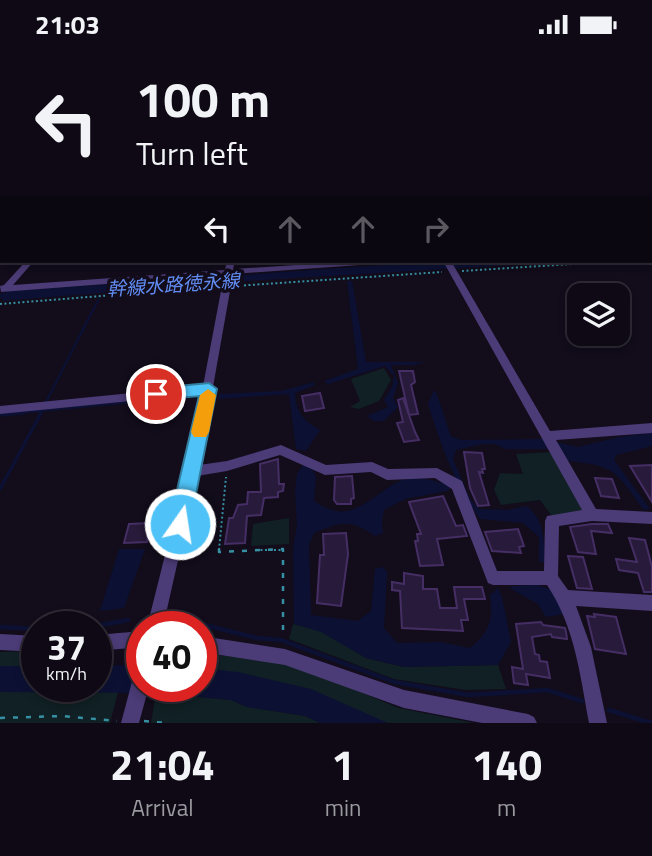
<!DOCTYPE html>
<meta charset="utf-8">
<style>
body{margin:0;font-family:"Titillium Web","Noto Sans JP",sans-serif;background:#1c1722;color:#f1f3f6;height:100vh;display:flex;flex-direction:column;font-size:26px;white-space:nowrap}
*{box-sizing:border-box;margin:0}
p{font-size:23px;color:#9b9aa0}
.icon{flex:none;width:38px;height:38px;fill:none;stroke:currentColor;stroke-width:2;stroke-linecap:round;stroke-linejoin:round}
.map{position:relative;height:674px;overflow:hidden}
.sheet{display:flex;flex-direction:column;background:#0e0914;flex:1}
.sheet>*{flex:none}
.banner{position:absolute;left:0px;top:0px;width:653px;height:214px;box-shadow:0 4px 10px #0003,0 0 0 2px #2e2a34;background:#0e0914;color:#f1f3f6;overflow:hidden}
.controls{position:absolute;left:567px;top:234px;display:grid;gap:14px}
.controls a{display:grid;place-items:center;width:63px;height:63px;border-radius:14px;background:#0e0914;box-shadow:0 4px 10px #0003,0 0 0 2px #2e2a34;font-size:35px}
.speed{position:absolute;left:21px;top:562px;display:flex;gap:14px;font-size:35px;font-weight:700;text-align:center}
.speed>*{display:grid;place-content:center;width:91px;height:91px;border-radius:50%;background:#0e0914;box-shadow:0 4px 10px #0003,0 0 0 2px #2e2a34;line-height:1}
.speed small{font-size:18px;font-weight:400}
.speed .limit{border:10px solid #d22;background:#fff;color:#111}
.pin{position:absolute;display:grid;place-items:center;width:60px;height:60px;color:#fff;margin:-30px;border:4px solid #fff;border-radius:50%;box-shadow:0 2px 7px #0007}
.me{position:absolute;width:77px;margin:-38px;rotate:13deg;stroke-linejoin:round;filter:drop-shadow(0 0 5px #0008)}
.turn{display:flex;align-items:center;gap:24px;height:147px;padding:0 21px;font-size:32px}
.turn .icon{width:91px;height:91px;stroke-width:2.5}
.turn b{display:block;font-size:49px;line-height:60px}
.lanes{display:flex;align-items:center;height:66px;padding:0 21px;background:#0003;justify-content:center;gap:35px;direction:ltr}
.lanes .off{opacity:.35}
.eta{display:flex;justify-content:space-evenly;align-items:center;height:119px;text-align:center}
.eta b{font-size:42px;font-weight:700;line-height:49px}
.status{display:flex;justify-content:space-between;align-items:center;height:49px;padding:0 35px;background:#0e0914;direction:ltr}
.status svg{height:19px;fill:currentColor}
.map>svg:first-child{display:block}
</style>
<div class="status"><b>21:03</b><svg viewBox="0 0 49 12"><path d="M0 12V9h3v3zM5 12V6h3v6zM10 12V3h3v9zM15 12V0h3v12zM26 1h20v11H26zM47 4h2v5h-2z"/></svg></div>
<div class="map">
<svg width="652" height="674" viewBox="0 0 652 674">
<rect width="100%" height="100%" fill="#120c1b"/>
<!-- green -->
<path fill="#102024" d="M384,319L391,331L379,352L359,360L350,358L360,352L351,330Z
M553,403L585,461L552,467L540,451L501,456L494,441L500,424L523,425L516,405Z
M289,469V495L251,497L253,475Z
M293,575L321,582L366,609L404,618L498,616L506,640L465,641L394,630L289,590Z
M37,602V617H0V603Z
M201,604L289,614L399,659L474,674H388L201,619Z
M0,643H118L110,674H0Z
M156,644L231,651L247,658L305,667L320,674H151Z"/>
<!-- water -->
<path fill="#0c1134" d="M441,212H578L247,232L2,252L3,249H0V245L10,242Z
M347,232H352L366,313H425L414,316H391L398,334L393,349L398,358L384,372H374L367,367L388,358L384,351L392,338L394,327L385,317L328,335L324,332L358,320Z
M314,333L315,336L295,344C296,363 303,372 320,381L306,402L296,400L289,345L218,350L219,345L281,342Z
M434,341C439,347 446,375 451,387L461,391L543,390L578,398L619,388L652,384V397L616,406L614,411L650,460L644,461C616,423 616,416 567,412L558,400H506L494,395H483L456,401L453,410L470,450L479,460L508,461L527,457C545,472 544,492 545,513H539V488L523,474L480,470C453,431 442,399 428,355Z
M303,416L311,418L316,428L314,452C351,478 367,449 398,433C413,425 437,431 452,438L447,442L405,450L384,461L382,473L383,484L375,487C348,469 343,473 314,484L309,496L311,566L358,572L371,562L375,520L383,518L387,523L384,579L397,594L440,593L470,599C489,584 494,571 490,546L498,539L502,548L511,593L498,616L404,618L366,609L321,583L294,575L293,499L297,476L295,442L297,425Z
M119,500H145L124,559L100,562Z
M538,536L552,541L565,565L546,568L538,555L511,540V537Z
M142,616V637H201V619L238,623L311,640L388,674H320L305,667L247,658L231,651L156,644L0,643V617H37V637H96V617Z"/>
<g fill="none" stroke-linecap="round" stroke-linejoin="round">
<!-- stream-far3 -->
<path stroke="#0c1134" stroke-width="2" d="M94,259L99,250"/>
<!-- stream-far2 -->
<path stroke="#0c1134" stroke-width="2.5" d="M46,353L95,257
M6,365L194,347
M40,365L43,359"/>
<!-- stream-far1 -->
<path stroke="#0c1134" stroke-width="3.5" d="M0,366L24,364
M0,440L41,364"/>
<!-- stream -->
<path stroke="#0c1134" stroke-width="4.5" d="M180,570L257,589L281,591L394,633L469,646L547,641L582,652
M0,578L37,580
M90,578L128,571
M609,661L651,674"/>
</g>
<!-- building -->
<path fill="#281a3a" stroke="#452e64" stroke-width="2" d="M399,322H413L415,333L411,336L418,365L409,366Z
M320,344L324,359L305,362L302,347Z
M403,349L415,383L419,391L404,393L397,374L403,373L398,351Z
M464,403L482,404L485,420H482L483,424L479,423L489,456L478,457L470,439Z
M278,410L279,435H284L283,442L278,443V448L264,449L261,466L247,467L245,494L225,495L229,469H233L238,456L247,455L248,443H261L260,415Z
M652,416V453L630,417Z
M352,427L354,449L351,450V455H337L334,451L335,428Z
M595,429L612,430L619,449L601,447Z
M443,447L456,477L463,476L467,487L437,490L443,516L420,517L415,492H418L417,485H421L409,453Z
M151,474L147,493L124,494L129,475Z
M592,475H608L612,484L591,482L596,505L578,503L570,478Z
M518,480L524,497L519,498L521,504L492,502L485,483Z
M346,484L348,505L341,557L317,554L320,506H324L323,485Z
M629,489L645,491L652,518V543H644L638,524L619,521L616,510L637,513Z
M568,507L583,508L592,540L577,539Z
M404,524L423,527V540H437L440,559H457L454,538H482L485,550H464L468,571H461L463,582L402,579L400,542L392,541V533L404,535Z
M594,565L616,568L626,605L595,600L587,567L595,568Z
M541,573L543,576L565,579L566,583L567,590L552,588L551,585L532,588L535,605L539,606L540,612L547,613L550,629L526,625L528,636L514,634L512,618L523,620L516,575Z"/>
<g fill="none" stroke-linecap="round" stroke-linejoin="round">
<!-- path-far1 -->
<path stroke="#3690a3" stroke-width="2" stroke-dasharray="2 2.5" stroke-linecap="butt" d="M462,222L620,212
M235,237L442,223
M0,255L215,238
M219,501L226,428
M256,501H283"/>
<!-- path -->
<path stroke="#3690a3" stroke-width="2.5" stroke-dasharray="5 8" stroke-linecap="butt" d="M219,500V503L283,500V584
M0,669L62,667L117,672
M144,672L167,674"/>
<!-- minor -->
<path fill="#4b3b76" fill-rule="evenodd" d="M651,123H652V127H651Z
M0,131H2V135H0Z
M651,192H652V197H651Z
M651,209H652V214L648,212H651Z
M26,212H34L13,236L225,221L227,212H235L233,220L358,212H392L388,214L233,225L213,338L214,340L212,343L199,416L227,412L281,396L326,416L372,413L388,420L437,419L462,432L497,522H544L545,472L547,467L582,461L443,212H451L550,382L652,374V384L556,391L596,460L652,463V475L592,472L559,477L558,527L568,541L652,546V562L576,557L591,598L607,674H589C580,626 575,578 547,536H493L488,534L452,440L435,429L387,431L371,423L325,426L280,406L227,422L197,427L163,578H147L186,422L201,345L0,365V357L203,337L224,226L1,243L0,237L4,236Z
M142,582V598L96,602V586Z
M0,585L37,587V603L0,601Z
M201,587L285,600L404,641L528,665L534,668L537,674H482L404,659L285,616L201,603Z
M142,621V637H149L139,674H121L133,629L136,623Z"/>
</g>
<!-- sky -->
<linearGradient id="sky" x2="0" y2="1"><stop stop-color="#0a070f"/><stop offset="0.54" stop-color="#33344a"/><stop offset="1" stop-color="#33344a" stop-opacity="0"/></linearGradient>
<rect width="652" height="204" fill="url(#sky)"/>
<!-- route -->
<path fill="#4fc3f7" stroke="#337fa1" stroke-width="2" d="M209,334L217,340L190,475L187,482L180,485L172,482L169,475L199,347L156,351L148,345L156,339Z"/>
<!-- slow -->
<path fill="#f59e0b" d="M208,340L216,346L209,383L206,388H194L191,383L200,346Z"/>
<g text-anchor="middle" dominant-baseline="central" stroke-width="7" stroke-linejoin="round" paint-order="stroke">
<!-- far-water labels -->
<g font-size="19" font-style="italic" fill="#618cf2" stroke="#120c1b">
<text transform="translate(173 235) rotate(-4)">幹線水路徳永線</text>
</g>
</g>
</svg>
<div class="controls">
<a><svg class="icon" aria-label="layers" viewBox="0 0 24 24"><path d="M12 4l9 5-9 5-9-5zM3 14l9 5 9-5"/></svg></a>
</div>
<div class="speed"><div>37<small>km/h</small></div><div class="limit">40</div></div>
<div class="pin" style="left:156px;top:345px;background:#d93025"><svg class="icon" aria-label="arrive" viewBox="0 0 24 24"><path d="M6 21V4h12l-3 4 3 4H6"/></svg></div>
<svg class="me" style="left:180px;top:475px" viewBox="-20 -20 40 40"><circle r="17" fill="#4fc3f7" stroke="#fff" stroke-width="3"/><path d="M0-11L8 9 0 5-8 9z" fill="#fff"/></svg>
<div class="banner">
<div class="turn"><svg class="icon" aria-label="left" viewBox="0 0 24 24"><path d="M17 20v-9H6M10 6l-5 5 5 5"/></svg><div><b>100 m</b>Turn left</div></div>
<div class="lanes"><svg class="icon" aria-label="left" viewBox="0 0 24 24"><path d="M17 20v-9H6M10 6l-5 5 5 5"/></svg><svg class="icon off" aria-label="ahead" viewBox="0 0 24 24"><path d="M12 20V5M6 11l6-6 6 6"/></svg><svg class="icon off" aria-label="ahead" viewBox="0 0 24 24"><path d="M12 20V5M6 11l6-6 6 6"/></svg><svg class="icon off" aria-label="right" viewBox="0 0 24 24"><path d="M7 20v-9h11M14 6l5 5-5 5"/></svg></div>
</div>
</div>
<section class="sheet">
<div class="eta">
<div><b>21:04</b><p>Arrival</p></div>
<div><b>1</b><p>min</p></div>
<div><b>140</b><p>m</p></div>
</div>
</section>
